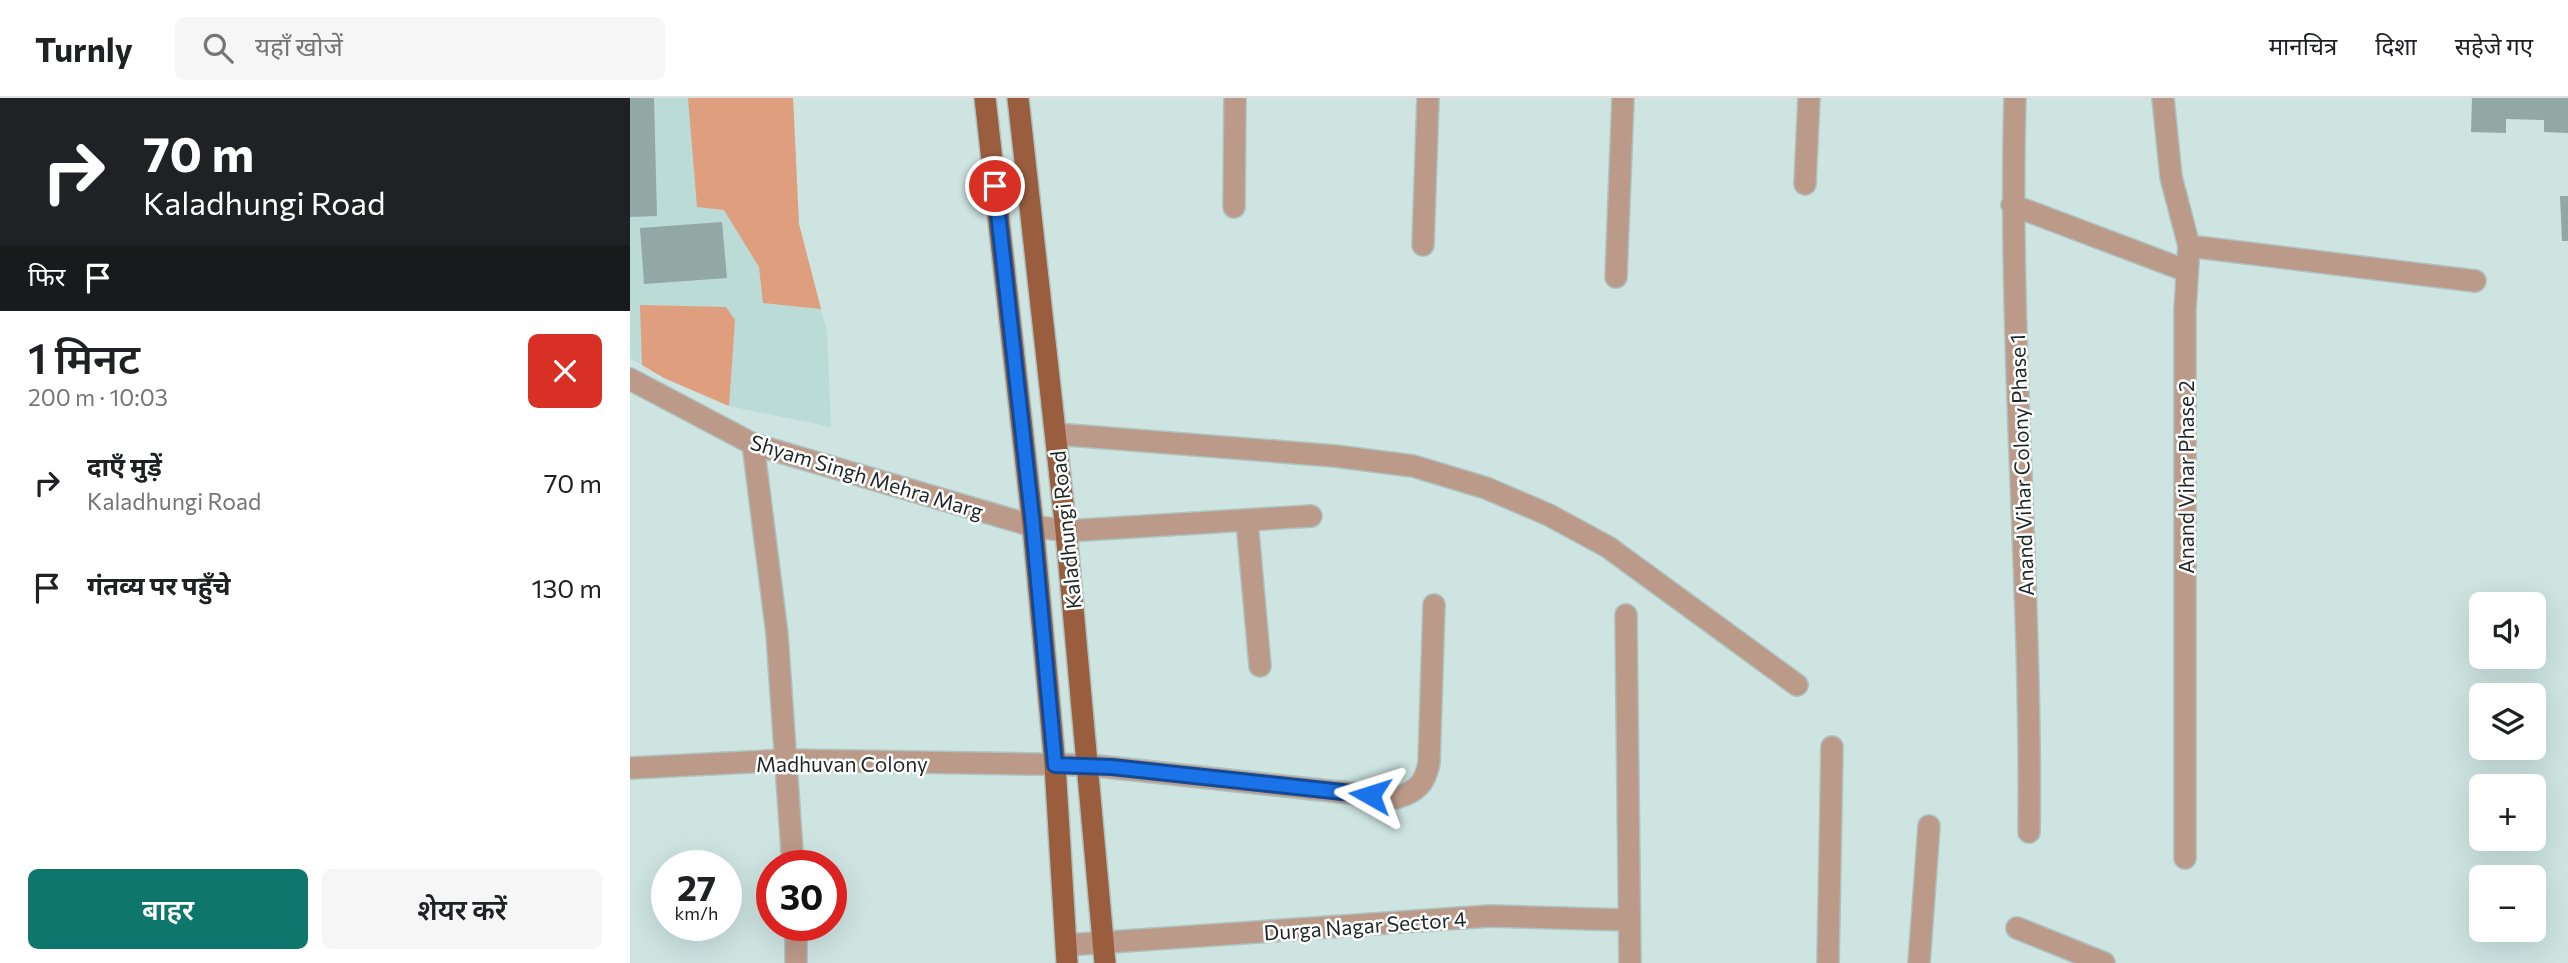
<!DOCTYPE html>
<html lang="hi">
<meta charset="utf-8">
<style>
body{margin:0;font-family:Commissioner,"Noto Sans Devanagari",sans-serif;background:#f6f6f6;color:#202124;height:100vh;display:flex;flex-direction:column;font-size:26px;white-space:nowrap}
*{box-sizing:border-box;margin:0}
p{font-size:23px;color:#757577}
.icon{flex:none;width:38px;height:38px;fill:none;stroke:currentColor;stroke-width:2;stroke-linecap:round;stroke-linejoin:round}
.map{position:relative;flex:1;overflow:hidden}
.drawer{display:flex;flex-direction:column;background:#fff;width:630px}
.drawer>*{flex:none}
.top-card{background:#202124;color:#fff;overflow:hidden}
.fabs{position:absolute;left:1839px;top:494px;display:grid;gap:14px}
.fabs a{display:grid;place-items:center;width:77px;height:77px;border-radius:10px;background:#fff;box-shadow:0 7px 28px #0002;font-size:35px}
.speed{position:absolute;left:21px;top:752px;display:flex;gap:14px;font-size:35px;font-weight:700;text-align:center}
.speed>*{display:grid;place-content:center;width:91px;height:91px;border-radius:50%;background:#fff;box-shadow:0 7px 28px #0002;line-height:1}
.speed small{font-size:18px;font-weight:400}
.speed .limit{border:10px solid #d22;background:#fff;color:#111}
.pin{position:absolute;display:grid;place-items:center;width:60px;height:60px;color:#fff;margin:-30px;border:4px solid #fff;border-radius:50%;box-shadow:0 2px 7px #0007}
.me{position:absolute;width:77px;margin:-38px;rotate:276deg;stroke-linejoin:round;filter:drop-shadow(0 0 5px #0008)}
.turn{display:flex;align-items:center;gap:24px;height:147px;padding:0 28px;font-size:32px}
.turn .icon{width:91px;height:91px;stroke-width:2.5}
.turn b{display:block;font-size:49px;line-height:60px}
.then{display:flex;align-items:center;height:66px;padding:0 28px;background:#0003;gap:14px;font-size:26px}
.round{display:grid;place-items:center;flex:none;width:74px;height:74px;border-radius:10px;background:#f6f6f6}
.summary{display:flex;align-items:center;justify-content:space-between;height:119px;padding:0 28px}
h1{font-size:42px;font-weight:600;line-height:52px}
.cta{display:flex;gap:14px;margin-top:auto;padding:14px 28px}
.cta a{flex:1;height:80px;border-radius:10px;background:#0f766e;color:#fff;font-size:28px;font-weight:600;line-height:80px;text-align:center}
.cta a+a{background:#f6f6f6;color:#202124}
ul{padding:0;list-style:none}
li{display:flex;align-items:center;gap:21px;height:105px;padding:0 28px}
li div{flex:1}
li b{display:block;font-size:26px}
li em{font-style:normal}
header{display:flex;align-items:center;gap:42px;box-sizing:border-box;height:98px;padding:0 35px;background:#fff;border-bottom:2px solid #e0e0e0}
header strong{font-size:33px}
nav{display:flex;gap:38px;margin-inline-start:auto;font-size:24px}
.search{width:490px;height:63px;background:#f6f6f6;display:flex;align-items:center;gap:18px;box-sizing:border-box;padding:0 24px;border-radius:10px;color:#757577;font-size:26px}
main{display:flex;flex:1;min-height:0}
.map>svg:first-child{display:block}
</style>
<header>
<strong>Turnly</strong>
<div class="search"><svg class="icon" aria-label="search" viewBox="0 0 24 24"><circle cx="10" cy="10" r="6"/><path d="M15 15l6 6"/></svg>यहाँ खोजें</div>
<nav><a>मानचित्र</a><a>दिशा</a><a>सहेजे गए</a></nav>
</header>
<main>
<section class="drawer">
<div class="top-card">
<div class="turn"><svg class="icon" aria-label="right" viewBox="0 0 24 24"><path d="M7 20v-9h11M14 6l5 5-5 5"/></svg><div><b>70 m</b>Kaladhungi Road</div></div>
<div class="then">फिर<svg class="icon" aria-label="arrive" viewBox="0 0 24 24"><path d="M6 21V4h12l-3 4 3 4H6"/></svg></div>
</div>
<div class="summary"><div><h1>1 मिनट</h1><p>200 m · 10:03</p></div><a class="round" style="background:#d93025;color:#fff"><svg class="icon" aria-label="close" viewBox="0 0 24 24"><path d="M6 6l12 12M18 6L6 18"/></svg></a></div>
<ul>
<li><svg class="icon" aria-label="right" viewBox="0 0 24 24"><path d="M7 20v-9h11M14 6l5 5-5 5"/></svg><div><b>दाएँ मुड़ें</b><p>Kaladhungi Road</p></div><em>70 m</em></li>
<li><svg class="icon" aria-label="arrive" viewBox="0 0 24 24"><path d="M6 21V4h12l-3 4 3 4H6"/></svg><div><b>गंतव्य पर पहुँचे</b></div><em>130 m</em></li>
</ul>
<div class="cta"><a>बाहर</a><a>शेयर करें</a></div>
</section>
<div class="map">
<svg width="1938" height="865" viewBox="0 0 1938 865">
<rect width="100%" height="100%" fill="#cde4e1"/>
<!-- built -->
<path fill="#bbdbd6" d="M0,0H163L169,126L197,234L201,329L99,308L34,280L0,260Z"/>
<!-- green -->
<path fill="#df9e7d" d="M58,0H163L169,126L191,211L133,205L129,169L94,112L67,109Z
M10,207L96,209L105,222L99,308L34,280L12,267Z"/>
<!-- building -->
<path fill="#91a8a4" d="M0,0H24L27,118L0,119Z
M1842,0H1938V35L1914,34V22L1876,21V35L1841,34Z
M1930,98H1938V143H1932Z
M92,124L97,180L14,186L10,130Z"/>
<g fill="none" stroke-linecap="round" stroke-linejoin="round">
<defs>
<path id="minor" d="M1385,0C1378,245 1402,489 1399,734
M1533,0L1541,79L1559,148L1555,212V760
M1175,86L1179,0
M1382,107L1557,173
M604,109L605,0
M793,147L798,0
M1559,148L1845,183
M986,179L993,0
M0,281L123,346L403,428L436,433L681,418
M426,336L705,358L783,368L856,390L919,417L978,449L1167,587
M123,346L147,536L163,768
M617,423L630,568
M996,517L1000,865
M0,670L157,662L458,667L766,700C786,694 795,686 799,665L804,507
M166,828V865
M1387,830L1474,865
M436,847L860,818L997,822
M1198,865L1202,649
M1289,865L1299,728"/>
<path id="major" d="M355,0L403,428L425,667L437,865
M388,0L436,433L475,865"/>
</defs>
<!-- minor casing -->
<use href="#minor" stroke="#aec2bf" stroke-width="24"/>
<!-- major casing -->
<use href="#major" stroke="#aec2bf" stroke-width="24"/>
<!-- minor -->
<use href="#minor" stroke="#bc9a89" stroke-width="21"/>
<!-- major -->
<use href="#major" stroke="#9a5e3f" stroke-width="21"/>
</g>
<g fill="none" stroke-linecap="round" stroke-linejoin="round">
<defs>
<path id="route" d="M365,88L403,428L425,667L482,669L740,697"/>
</defs>
<!-- route casing -->
<use href="#route" stroke="#114b97" stroke-width="18"/>
<!-- route -->
<use href="#route" stroke="#1a73e8" stroke-width="12"/>
</g>
<g text-anchor="middle" dominant-baseline="central" stroke-width="5" stroke-linejoin="round" paint-order="stroke">
<!-- street labels -->
<g font-size="21" fill="#1f2726" stroke="#fff">
<text transform="translate(1391 367) rotate(-92)">Anand Vihar Colony Phase 1</text>
<text transform="translate(237 378) rotate(17)">Shyam Singh Mehra Marg</text>
<text transform="translate(1555 379) rotate(-90)">Anand Vihar Phase 2</text>
<text transform="translate(435 432) rotate(-96)">Kaladhungi Road</text>
<text x="212" y="665">Madhuvan Colony</text>
<text transform="translate(735 827) rotate(-4)">Durga Nagar Sector 4</text>
</g>
</g>
</svg>
<div class="fabs">
<a><svg class="icon" aria-label="sound" viewBox="0 0 24 24"><path d="M4 9h4l5-4v14l-5-4H4zM17 9q2 3 0 6"/></svg></a>
<a><svg class="icon" aria-label="layers" viewBox="0 0 24 24"><path d="M12 4l9 5-9 5-9-5zM3 14l9 5 9-5"/></svg></a>
<a>+</a>
<a>−</a>
</div>
<div class="speed"><div>27<small>km/h</small></div><div class="limit">30</div></div>
<div class="pin" style="left:365px;top:88px;background:#d93025"><svg class="icon" aria-label="arrive" viewBox="0 0 24 24"><path d="M6 21V4h12l-3 4 3 4H6"/></svg></div>
<svg class="me" style="left:740px;top:697px" viewBox="-20 -20 40 40"><path d="M0-17L14 15 0 8-14 15z" fill="#1a73e8" stroke="#fff" stroke-width="4"/></svg>
</div>
</main>
